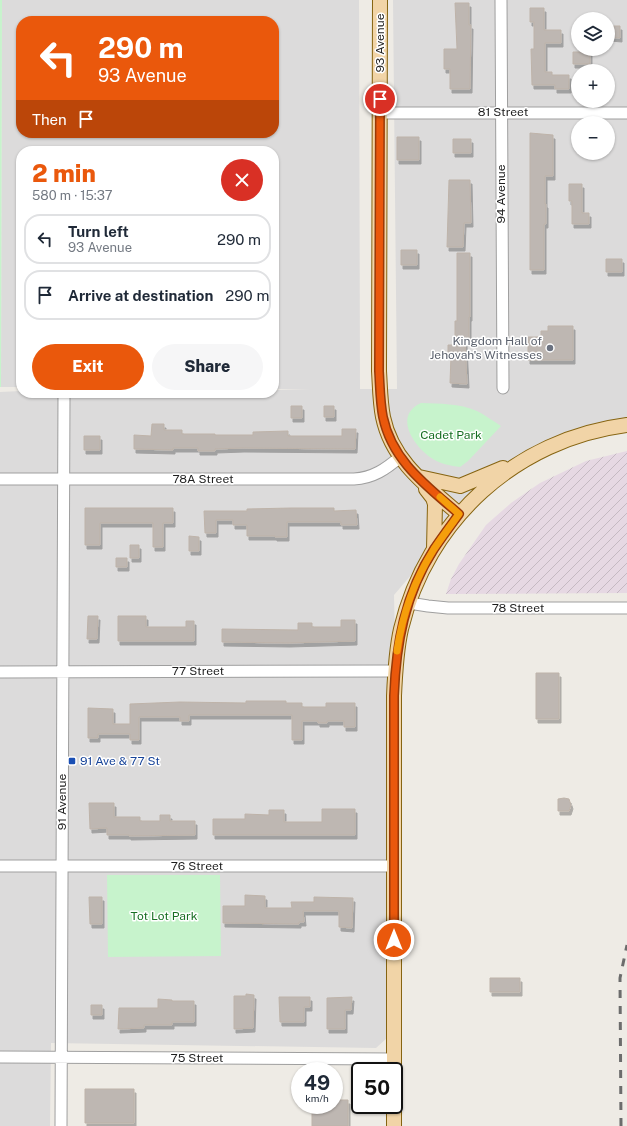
<!DOCTYPE html>
<meta charset="utf-8">
<style>
body{margin:0;font-family:"Public Sans",sans-serif;background:#f6f6f7;color:#1f2937;height:100vh;display:flex;flex-direction:column;font-size:15px;white-space:nowrap}
*{box-sizing:border-box;margin:0}
p{font-size:13px;color:#747a83}
.icon{flex:none;width:22px;height:22px;fill:none;stroke:currentColor;stroke-width:2;stroke-linecap:round;stroke-linejoin:round}
.map{position:relative;flex:1;overflow:hidden}
.drawer{position:absolute;left:16px;top:146px;width:263px;height:252px;display:flex;flex-direction:column;background:#fff;border-radius:16px;box-shadow:0 1px 3px #0004}
.drawer>*{flex:none}
.hud{position:absolute;left:16px;top:16px;width:263px;height:122px;border-radius:16px;box-shadow:0 1px 3px #0004;background:#ea580c;color:#fff;overflow:hidden}
.buttons{position:absolute;left:571px;top:12px;display:grid;gap:8px}
.buttons a{display:grid;place-items:center;width:44px;height:44px;border-radius:50%;background:#fff;box-shadow:0 1px 3px #0004;font-size:20px}
.speed{position:absolute;left:291px;top:1062px;display:flex;gap:8px;font-size:20px;font-weight:700;text-align:center}
.speed>*{display:grid;place-content:center;width:52px;height:52px;border-radius:50%;background:#fff;box-shadow:0 1px 3px #0004;line-height:1}
.speed small{font-size:10px;font-weight:400}
.speed .limit{border:2px solid #111;border-radius:6px;background:#fff;color:#111}
.pin{position:absolute;display:grid;place-items:center;width:34px;height:34px;color:#fff;margin:-17px;border:2px solid #fff;border-radius:50%;box-shadow:0 1px 4px #0007}
.me{position:absolute;width:44px;margin:-22px;rotate:0deg;stroke-linejoin:round;filter:drop-shadow(0 0 3px #0008)}
.turn{display:flex;align-items:center;gap:14px;height:84px;padding:0 16px;font-size:18px}
.turn .icon{width:52px;height:52px;stroke-width:2.5}
.turn b{display:block;font-size:28px;line-height:34px}
.then{display:flex;align-items:center;height:38px;padding:0 16px;background:#0003;gap:8px;font-size:15px}
.round{display:grid;place-items:center;flex:none;width:42px;height:42px;border-radius:21px;background:#f6f6f7}
.overview{display:flex;align-items:center;justify-content:space-between;height:68px;padding:0 16px}
h1{font-size:24px;font-weight:800;line-height:30px;color:#ea580c}
.action{display:flex;gap:8px;margin-top:auto;padding:8px 16px}
.action a{flex:1;height:46px;border-radius:24px;background:#ea580c;color:#fff;font-size:16px;font-weight:800;line-height:46px;text-align:center}
.action a+a{background:#f6f6f7;color:#1f2937}
ul{padding:0;list-style:none}
li{display:flex;align-items:center;gap:12px;height:50px;margin:0 8px 6px;padding:0 8px;border:2px solid #e0e1e3;border-radius:16px}
li div{flex:1}
li b{display:block;font-size:15px}
li em{font-style:normal}
.map>svg:first-child{display:block}
</style>
<div class="map">
<svg width="627" height="1126" viewBox="0 0 627 1126">
<defs>
<pattern id="industrial-furrows" width="10" height="10" patternUnits="userSpaceOnUse"><rect width="10" height="10" fill="#e6d8e3"/><path d="M-1 1l2-2M0 10L10 0M9 11l2-2" fill="none" stroke="#c5b9c2"/></pattern>
<filter id="shadow"><feDropShadow dx="2" dy="4" stdDeviation="0" flood-color="#0004"/></filter>
</defs>
<rect width="100%" height="100%" fill="#eeebe5"/>
<!-- residential -->
<path fill="#dcdbdb" fill-rule="evenodd" d="M2,0H359L360,389H397L393,0H627V426L531,456L486,487L394,595L395,640L388,684L387,1038L376,1048L51,1043L50,1126H0V392L21,391V393H274V390L310,389H274V151H21V387H1ZM578,19H608V49H578ZM21,21H274V133H21ZM578,71H608V101H578ZM578,123H608V153H578Z"/>
<!-- industrial -->
<path fill="url(#industrial-furrows)" d="M627,451V593L446,594L451,579L459,564L486,525L511,503L540,483L586,461Z"/>
<!-- park -->
<path fill="#c7f3cc" d="M0,0H2L1,387H0Z
M421,403C440,404 459,403 477,411C485,415 493,421 501,426L468,461L460,467C451,466 441,464 433,459C415,448 392,416 421,403Z
M107,875H220L221,956L108,957Z"/>
<!-- building -->
<path fill="#beb7b2" stroke="#beb3a9" filter="url(#shadow)" d="M455,3H469V25H471L470,89H450V69H444V49H457Z
M530,8H544V30H561V43H545V72H552V75H569V89H555V85H532L531,49H534V22H530Z
M608,26H620V38L608,37Z
M573,52H590V64H573Z
M530,133L553,135V176H545V204H546V224H544V270H530Z
M397,137H419V160H397Z
M453,139H471V153H453Z
M449,180H470L471,223H464L463,247H447Z
M569,184H582V213H589V224H572V201H569Z
M401,250H417V265H401Z
M457,253H470V317H469V342H465L467,384L450,383L451,355H448V345H455V321H457Z
M606,259H622V272H606Z
M548,326H573V360H528V337H541V331H548Z
M291,406H302V418H291Z
M324,406H334V417H324Z
M152,424H164V430H182V434H215V435H253V432L288,431V436H342V429H356L355,449L242,448L215,449V451H198V448H173V450L134,449V435L151,436Z
M84,436H100V450H84Z
M85,508H173V523H163V547H153V523H100V545H85Z
M291,508H334V511L356,510L357,525H341V522H287V537H275V536H247V525H233V520H216V533H205L204,511H247V509Z
M189,536L199,537V551H189Z
M130,545H139V558H130Z
M116,558H127V567H116Z
M88,616H98L97,639H87Z
M118,616H146V627H186V621H194V641H118Z
M341,620H355V641L288,643L222,642V629L298,630V623H312V627H341Z
M536,673H559V719H536Z
M246,701H286V703H302V707H326V703H355V727H344V721H327V723H318V721H302V740H292V715H189V721H180V717H139V740H130V734H98V738H88V708L113,709V724H130V704L180,702L246,703Z
M564,798L569,799L571,805L569,811H558V799Z
M89,803H114V817H140V821H160V815H170V821H195V835L129,836V835H107V828L90,829Z
M322,809H355V835H213V819H245V814L269,815V810H284V822H322Z
M245,895L265,896V908H292L291,902H314V897L353,898L352,928L339,927V911H303L304,922H299V924L223,923V906H245Z
M89,897H102V924H90Z
M490,978H520V992H490Z
M246,994L254,995L253,1028L234,1029V996H246Z
M279,997H310V1007H304V1022H280Z
M352,997L351,1010H345V1029H327V998Z
M158,999L172,1000V1001H194V1022H172V1025H144V1028L118,1029L119,1008H158Z
M91,1005H102V1015H91Z
M85,1089H134V1123H85Z
M334,1100H348V1126H312V1105H334Z"/>
<g fill="none" stroke-linecap="round" stroke-linejoin="round">
<defs>
<path id="minor" d="M501,0L503,388
M380,113H627
M0,479H354C373,478 386,469 400,457
M409,603L428,606L448,608H627
M0,672L395,671
M0,866H394
M0,1057L394,1059
M61,1126L64,395"/>
<path id="major" d="M380,0L379,371C380,386 380,402 383,417C392,461 427,486 459,514
M419,477L460,486L503,468
M426,489L433,498L435,504L434,549
M394,1081V696C395,673 396,651 401,629C427,520 516,439 627,425
M394,1126V1105"/>
</defs>
<!-- minor casing -->
<use href="#minor" stroke="#9f9f9f" stroke-width="13"/>
<!-- major casing -->
<use href="#major" stroke="#866411" stroke-width="16"/>
<!-- minor -->
<use href="#minor" stroke="#fff" stroke-width="11"/>
<!-- major -->
<use href="#major" stroke="#f1d4a7" stroke-width="14"/>
<!-- rail -->
<path stroke="#6c6c6c" stroke-width="3" stroke-dasharray="8 8" stroke-linecap="butt" d="M621,1126L620,978L627,945"/>
</g>
<g fill="none" stroke-linecap="round" stroke-linejoin="round">
<defs>
<path id="route" d="M380,99L379,371C380,386 380,402 383,417C392,461 427,486 459,514C451,525 442,537 434,549C405,594 396,643 394,696V940"/>
</defs>
<!-- route casing -->
<use href="#route" stroke="#983908" stroke-width="10"/>
<!-- route -->
<use href="#route" stroke="#ea580c" stroke-width="7"/>
<!-- slow -->
<path stroke="#f59e0b" stroke-width="7" d="M397,651C402,616 415,579 434,549C442,537 451,525 459,514L440,497"/>
</g>
<!-- markers -->
<circle fill="#6b7280" stroke="#fff" stroke-width="1.5" cx="550" cy="348" r="4"/>
<rect fill="#1a4fb4" stroke="#fff" stroke-width="1.5" x="68" y="757" width="8" height="8" rx="2"/>
<g text-anchor="middle" dominant-baseline="central" stroke-width="3" stroke-linejoin="round" paint-order="stroke">
<!-- street labels -->
<g font-size="12" fill="#1e1e1e" stroke="#fff">
<text transform="translate(380 43) rotate(-90)">93 Avenue</text>
<text x="503" y="112">81 Street</text>
<text transform="translate(501 194) rotate(-90)">94 Avenue</text>
<text x="203" y="479">78A Street</text>
<text x="518" y="608">78 Street</text>
<text x="198" y="671">77 Street</text>
<text transform="translate(62 802) rotate(-90)">91 Avenue</text>
<text x="197" y="866">76 Street</text>
<text x="197" y="1058">75 Street</text>
</g>
<!-- worship labels -->
<g font-size="12" fill="#5b616d" stroke="#fff" text-anchor="end">
<text x="542" y="341">Kingdom Hall of<tspan x="542" dy="14">Jehovah's Witnesses</tspan></text>
</g>
<!-- park labels -->
<g font-size="12" fill="#186f23" stroke="#fff">
<text x="451" y="435">Cadet Park</text>
<text x="164" y="916">Tot Lot Park</text>
</g>
<!-- transit labels -->
<g font-size="12" fill="#164399" stroke="#fff" text-anchor="start">
<text x="80" y="761">91 Ave &amp; 77 St</text>
</g>
</g>
</svg>
<div class="buttons">
<a><svg class="icon" aria-label="layers" viewBox="0 0 24 24"><path d="M12 4l9 5-9 5-9-5zM3 14l9 5 9-5"/></svg></a>
<a>+</a>
<a>−</a>
</div>
<div class="speed"><div>49<small>km/h</small></div><div class="limit">50</div></div>
<div class="pin" style="left:380px;top:99px;background:#d93025"><svg class="icon" aria-label="arrive" viewBox="0 0 24 24"><path d="M6 21V4h12l-3 4 3 4H6"/></svg></div>
<svg class="me" style="left:394px;top:940px" viewBox="-20 -20 40 40"><circle r="17" fill="#ea580c" stroke="#fff" stroke-width="3"/><path d="M0-11L8 9 0 5-8 9z" fill="#fff"/></svg>
<div class="hud">
<div class="turn"><svg class="icon" aria-label="left" viewBox="0 0 24 24"><path d="M17 20v-9H6M10 6l-5 5 5 5"/></svg><div><b>290 m</b>93 Avenue</div></div>
<div class="then">Then<svg class="icon" aria-label="arrive" viewBox="0 0 24 24"><path d="M6 21V4h12l-3 4 3 4H6"/></svg></div>
</div>
<section class="drawer">
<div class="overview"><div><h1>2 min</h1><p>580 m · 15:37</p></div><a class="round" style="background:#d93025;color:#fff"><svg class="icon" aria-label="close" viewBox="0 0 24 24"><path d="M6 6l12 12M18 6L6 18"/></svg></a></div>
<ul>
<li><svg class="icon" aria-label="left" viewBox="0 0 24 24"><path d="M17 20v-9H6M10 6l-5 5 5 5"/></svg><div><b>Turn left</b><p>93 Avenue</p></div><em>290 m</em></li>
<li><svg class="icon" aria-label="arrive" viewBox="0 0 24 24"><path d="M6 21V4h12l-3 4 3 4H6"/></svg><div><b>Arrive at destination</b></div><em>290 m</em></li>
</ul>
<div class="action"><a>Exit</a><a>Share</a></div>
</section>
</div>
